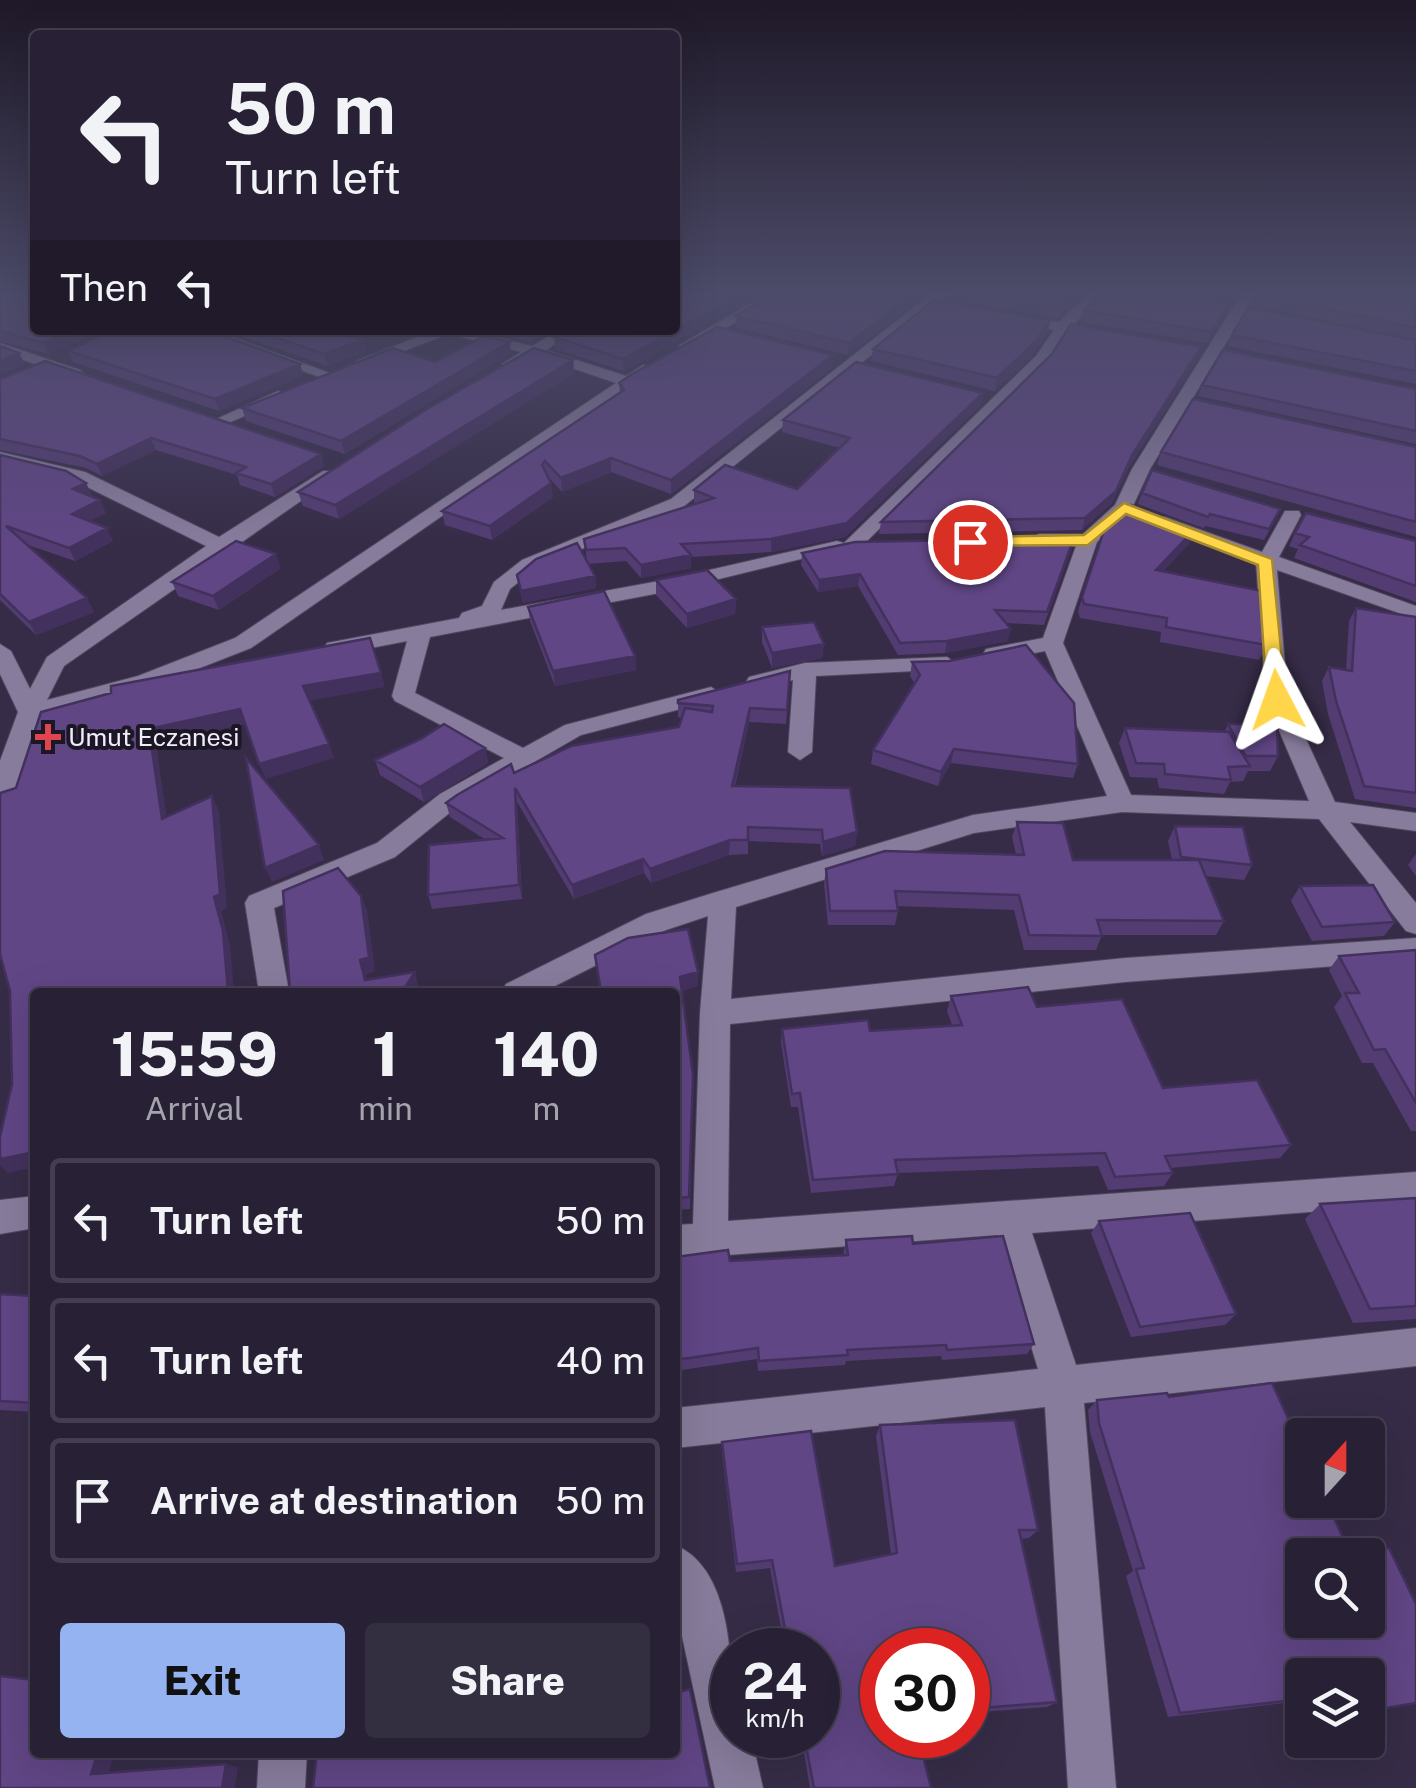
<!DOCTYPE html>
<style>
body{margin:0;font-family:"Public Sans",sans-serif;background:#342e41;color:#f1f3f6;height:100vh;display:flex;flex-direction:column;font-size:38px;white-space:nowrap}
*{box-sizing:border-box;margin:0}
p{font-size:32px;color:#a5a3ad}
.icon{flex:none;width:55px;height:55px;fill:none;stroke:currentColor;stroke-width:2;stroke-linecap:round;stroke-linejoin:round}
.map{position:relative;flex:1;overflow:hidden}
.panel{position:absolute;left:30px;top:988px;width:650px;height:770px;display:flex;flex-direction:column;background:#282135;border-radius:10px;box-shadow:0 10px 40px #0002,0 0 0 2px #443e50}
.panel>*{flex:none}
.hud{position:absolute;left:30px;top:30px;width:650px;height:305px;border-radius:10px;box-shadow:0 10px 40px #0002,0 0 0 2px #443e50;background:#282135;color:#f1f3f6;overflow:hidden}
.needle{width:65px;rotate:21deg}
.controls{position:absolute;left:1285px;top:1418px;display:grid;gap:20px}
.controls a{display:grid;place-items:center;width:100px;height:100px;border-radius:10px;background:#282135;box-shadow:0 10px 40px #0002,0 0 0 2px #443e50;font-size:50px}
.speed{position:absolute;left:710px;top:1628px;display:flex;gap:20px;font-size:50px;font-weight:700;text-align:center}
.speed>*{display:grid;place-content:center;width:130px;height:130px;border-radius:50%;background:#282135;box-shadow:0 10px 40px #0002,0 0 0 2px #443e50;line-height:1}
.speed small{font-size:25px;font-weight:400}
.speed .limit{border:15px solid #d22;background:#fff;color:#111}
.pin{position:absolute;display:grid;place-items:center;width:85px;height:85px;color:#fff;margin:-42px;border:5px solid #fff;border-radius:50%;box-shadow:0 2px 10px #0007}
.me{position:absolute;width:110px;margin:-55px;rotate:356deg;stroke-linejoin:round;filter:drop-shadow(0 0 8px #0008)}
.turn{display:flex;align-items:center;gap:35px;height:210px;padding:0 30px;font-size:45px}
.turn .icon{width:130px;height:130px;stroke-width:2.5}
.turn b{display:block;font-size:70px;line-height:85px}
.then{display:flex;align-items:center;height:95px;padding:0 30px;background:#0003;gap:20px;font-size:38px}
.eta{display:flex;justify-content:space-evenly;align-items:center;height:170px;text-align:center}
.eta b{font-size:60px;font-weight:800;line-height:70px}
.primary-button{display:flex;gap:20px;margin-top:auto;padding:20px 30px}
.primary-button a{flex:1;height:115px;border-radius:10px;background:#95b2f1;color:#111;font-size:40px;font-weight:800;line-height:115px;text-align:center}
.primary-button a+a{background:#342e41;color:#f1f3f6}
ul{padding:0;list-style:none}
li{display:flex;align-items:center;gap:30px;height:125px;margin:0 20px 15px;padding:0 10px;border:5px solid #443e50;border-radius:10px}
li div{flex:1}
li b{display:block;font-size:38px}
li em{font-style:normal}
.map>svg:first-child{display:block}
</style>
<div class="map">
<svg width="1416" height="1788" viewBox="0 0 1416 1788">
<rect width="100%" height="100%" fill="#362c47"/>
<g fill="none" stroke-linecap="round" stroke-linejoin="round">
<defs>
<path id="minor" d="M768,293H785L690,349L678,346Z
M932,293H948L683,507L536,568L510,589L501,610L670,579L837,541L844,543L1036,356L1054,330L1008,322V316L1059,322L1089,293H1104L1073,325L1110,334L1103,338L1067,332L1047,362L860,548H846L670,591L430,637L415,693L523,748L565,725L711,687L722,694L719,699L581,735L458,806L395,857L274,908L289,992H259L245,903L249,896L377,843L440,794L504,758L395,701L392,696L407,641L335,655L327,653L324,648L327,643L459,618L462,613L482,606L494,582L522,560L671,499Z
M1242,293H1256L1150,469L1132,508L1097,542L1063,643L1131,795L1309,801L1266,700L1256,563L1149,521L1151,517H1165L1262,552L1285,511H1299L1301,515L1279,557L1416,606V619L1277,570L1288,700L1335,802L1416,813V831L1350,822L1416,903V934L1406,931L1319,819L1122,812L974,833L736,907L731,999L1125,958L1416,938V960L1125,982L730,1024L728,1221L1416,1172V1204L1032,1233L1076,1365L1416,1328V1366L1084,1403L1116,1788H1068L1045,1407L675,1448V1408L1038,1369L997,1235L675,1259V1225L693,1224L700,1013L708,916L666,930L543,992H502L506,984L646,914L713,893L973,815L1107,796L1045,651L994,661L983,654L986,649L1043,638L1076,546H1039L1029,540L1039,534H1083L1115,505L1132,469Z
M192,330H213L335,375L322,378Z
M435,330H467L532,346L560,330H577L546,350L626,376L643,365L656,368L251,648L154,686L40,717L13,794L0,803V761L18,712L0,674V644L11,651L30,689L47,657L206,546L73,480L0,462V452L85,472L219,537L323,471H335L338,475L64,666L47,700L138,676L235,638L616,383L536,356L512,370H502V364L521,352L449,334L369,364L356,361Z
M0,343L80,370L83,373L70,376L0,352Z
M278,391L284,393V399L226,424L212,421Z
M947,657L958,664L955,669L816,676L812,752L800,760L788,752L793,680L757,689L746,682L749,677L805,663Z
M35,1196V1228L0,1234V1200Z
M675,1545C737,1571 732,1679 732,1735H751L763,1788H715L675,1604Z
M259,1752H307L305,1788H257Z"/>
</defs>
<!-- minor casing -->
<use href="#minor" stroke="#51485f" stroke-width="2"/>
<!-- minor -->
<use href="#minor" fill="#887c9c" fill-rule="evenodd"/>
</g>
<!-- wall -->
<path fill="#533c72" d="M0,293L35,330H104L48,354L0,341Z
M948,293H1083L1059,318L947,299Z
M1195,293H1239L1233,301Z
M1257,293L1416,297V340L1253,305Z
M908,307L848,355L736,328V316Z
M1084,310L1224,315L1207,343L1082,322Z
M224,330H325L367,351L327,366Z
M506,330H552L531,342L507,336Z
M675,330L624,371L555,349L554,337Z
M1048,332L1033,354L995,391L871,361L873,349Z
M1232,335L1416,340V384L1228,346Z
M1201,347L1198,358L1129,467L1112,503L1082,530L879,534L881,522Z
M68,351L300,364L303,375L219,411L73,362Z
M511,353L345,454L246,421L242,408L435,362Z
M573,360L574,373L339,519L303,506L298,492Z
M832,368L671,494L611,472L562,492L547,475L553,497L492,540L445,525L442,511L620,393L619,383Z
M0,379L321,454L324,466L275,497L240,485L237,475L156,450L102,476L86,468L0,450Z
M1202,385L1416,389V444L1198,396Z
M981,405L845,537L771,552L691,557V568L641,578L626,561L588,564L595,576L596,588L523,603L517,575L587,560L584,539L696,504L694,503V490L797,489L840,448L782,432L783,420Z
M1416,447V537L1157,465L1161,452Z
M0,455L86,483L92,496L106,513L89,521L113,541L75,561L25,544L94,612L36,635L0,600Z
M1142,493L1275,520L1264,540L1206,526L1203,528L1138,504Z
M1104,530L1189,544L1163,571L1266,645L1259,660L1160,642L1161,632L1080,618L1078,611Z
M1295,533L1416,541V602L1294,558L1298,549L1289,546Z
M1071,550L1044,625L1006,623L1008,641L945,653L898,655L858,586L818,592L801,565L802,553Z
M281,568L219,610L178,596L172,582Z
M656,580L736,599L735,614L687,628L656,595Z
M528,607L635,656L636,670L555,686L530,621Z
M1356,608L1416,617V808L1355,799L1328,714L1322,681L1329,667L1346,670L1349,621Z
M762,627L824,644L822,658L772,668L762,642Z
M912,662L1078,764L1073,778L951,763L938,786L871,764L873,750L915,684L910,676Z
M790,671L786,724L749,722L735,786L857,832L855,846L822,856L820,844L748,841V854L729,855L651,883L644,873L574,899L517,802L522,899L432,909L428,895L486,840L450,817L446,803L514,773L679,727L682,718L678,717V700Z
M1228,724L1278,756L1270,771H1248L1243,781L1230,782L1224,794L1159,788L1157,778L1130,777L1119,743L1125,728L1225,731Z
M485,748L488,763L424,802L380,775L375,760Z
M1017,822L1073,860H1172L1168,841L1175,826L1252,865L1244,880L1205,876L1224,921L1216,935H1102L1096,950H1024L1014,910L897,906L898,911L895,925H828L824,884L826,869L1016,855L1012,837Z
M1416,854V876L1408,865Z
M1300,886L1395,922L1384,936L1312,941L1291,901Z
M1416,950V1131H1411L1373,1063H1362L1334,1007L1342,996L1329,970L1339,956Z
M698,986L682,991L693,1075L690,1209L675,1210V992Z
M951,996L1037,1007L1163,1088L1291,1145L1280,1158L1170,1168L1173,1173L1164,1186L1108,1190L1098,1166L898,1173L894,1186L811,1193L798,1107H791L781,1043L782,1029L870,1031L952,1025L947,1011Z
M1416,1198V1319L1353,1323L1305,1219L1320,1204Z
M1099,1221L1236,1314L1225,1325L1131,1337L1091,1233Z
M846,1240L913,1244L1034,1344L1027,1354L942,1360L941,1356L846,1361L845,1365L758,1371L757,1359L675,1371V1257L730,1261L843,1255Z
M0,1294L35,1296V1412L0,1410Z
M1097,1400L1302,1675V1701L1168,1717L1126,1576L1133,1571L1090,1432L1088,1410Z
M880,1425L1038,1530L1029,1538L1021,1539L1057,1702L1047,1707L968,1713V1650H882L931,1788H810L801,1735H818V1650H785L770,1568L736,1572L722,1452V1442L835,1566L891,1554L876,1436Z"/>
<!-- shaded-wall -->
<path fill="#43315d" d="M742,293H761L624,371L623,359Z
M1075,293H1083L1059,318L1061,307Z
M910,296L908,307L848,355L849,343Z
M1228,304L1224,315L1207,343L1211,332Z
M1050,320L1048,332L1033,354L995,391L997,378Z
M73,330H104L48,354L43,343Z
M531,330H552L531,342Z
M364,340L367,351L327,366L324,354Z
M510,342L511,353L345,454L341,441Z
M1201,347L1198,358L1129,467L1112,503L1082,530L1085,518L1132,455Z
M19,353L25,364L0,375V361Z
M833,355L832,368L671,494V480Z
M573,360L574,373L339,519L335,505Z
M300,364L303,375L219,411L215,399Z
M983,393L981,405L845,537L771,552V539Z
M151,438L156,450L102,476L97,464Z
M321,454L324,466L275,497L271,484Z
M611,458V472L562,492L561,478Z
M86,483L92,496L73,489Z
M551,483L553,497L492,540L490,526Z
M100,500L106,513L78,527L72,514Z
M107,528L113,541L75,561L69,548Z
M1194,530L1189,544L1151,584L1156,570Z
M276,554L281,568L219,610L213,596Z
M691,555V568L641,578V565Z
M860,574L858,586L818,592L819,580Z
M595,576L596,588L523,603L521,591Z
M87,598L94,612L36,635L29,622Z
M736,599L735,614L687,628V614Z
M1011,629L1008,641L945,653L947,641Z
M824,644L822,658L772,668V653Z
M635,656L636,670L555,686L553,671Z
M381,673L385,687L308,701L303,686Z
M750,708L749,722L731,800L732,786Z
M240,709L246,724L156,743L169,834L162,819L149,729Z
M329,744L334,758L266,779L259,764Z
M485,748L488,763L424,802L420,787Z
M954,749L951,763L938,786L941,772Z
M515,788L517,802L522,899L519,885Z
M212,796L219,811L227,908L221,911L230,945L234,992H228L214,897Z
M857,832L855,846L822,856L823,842Z
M730,840L729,855L651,883L650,869Z
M319,845L324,860L272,882L265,868Z
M643,859L644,873L574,899L572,885Z
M361,896L367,910L375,971L366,975L371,992L360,960Z
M415,972L419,987L416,992H402Z
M698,972V986L680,991V977Z
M35,1152V1167L8,1173L0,1165V1159Z
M98,1752H115L107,1776L91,1774Z
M226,1764L238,1767L235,1788H222Z"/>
<!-- building -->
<path fill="#604685" stroke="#43315d" stroke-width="2.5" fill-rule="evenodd" d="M0,293H35V330H73L43,343L0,331Z
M675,293H742L623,359L554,337L565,330H675Z
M773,293H897L910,296L849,343L736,316Z
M981,293H1075L1061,307Z
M1101,293H1179L1228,304L1211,332L1084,310Z
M1257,293H1393L1416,297V328L1257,294Z
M934,300L1050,320L1036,341L997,378L873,349Z
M1248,308L1416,340V371L1232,335Z
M1071,324L1201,347L1132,455L1116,491L1085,518L881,522L1052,354Z
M717,327L833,355L671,480L611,458L561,478L545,461L542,465L551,483L490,526L442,511L624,390L619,383L632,374Z
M113,330H208L300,364L215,399L68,351Z
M253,330H325L364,340L324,354Z
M484,336L510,342L341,441L242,408L393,348L435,362Z
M0,346L19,353L0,361Z
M534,348L573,360L335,505L298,492L427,409Z
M1223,350L1416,389V431L1202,385Z
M45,361L321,454L271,484L236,473L246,467L151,438L97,464L80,456L0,439V379Z
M856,362L983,393L847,523L771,539L681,544L691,555L641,565L625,548L586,550L584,539L714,498L694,490L725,465L797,489L850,438L783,420Z
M1193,399L1416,447V522L1161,452Z
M0,455L66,471L86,483L73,489L100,500L72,514L107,528L69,548L6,526L87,598L29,622L0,594Z
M1152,470L1280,509L1269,529L1210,514L1208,517L1142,493Z
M1131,505L1194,530L1156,570L1262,591L1266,645L1166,627L1167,618L1084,604L1082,597L1104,530Z
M1306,513L1416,541V586L1300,545L1309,537L1295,533Z
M1074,538L1047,612L995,610L1011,629L947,641L900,643L860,574L819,580L802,553L855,542Z
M236,541L276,554L213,596L172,582Z
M577,543L595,576L521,591L517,575L536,559Z
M707,570L736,599L687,614L656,580Z
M604,591L635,656L553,671L528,607Z
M1356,608L1416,617V793L1364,786L1336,701L1329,667L1352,671Z
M814,622L824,644L772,653L762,627Z
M370,638L381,673L303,686L329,744L259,764L240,709L149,729L162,819L212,796L220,894L214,897L223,931L228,992H35V1152L0,1159V1137L12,1084L10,991L0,954V793L16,788L41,712L111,693V686Z
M1026,645L1074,703L1078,764L954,749L941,772L873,750L920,675L912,662L949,661Z
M790,671L787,710L750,708L732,786L850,788L857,832L823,842L822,830L748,827V840H730L650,869L643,859L572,885L515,788L519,885L428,895L429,845L503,838L446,803L457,795L511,764L514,773L571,746L679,727L685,708L712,712L713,706L678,703V700Z
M444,724L485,748L420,787L375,760L421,739Z
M1228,724H1277L1278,756H1246Z
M1125,728L1229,732L1250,766L1228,767L1231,780L1165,774L1164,764L1136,763Z
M246,758L319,845L265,868Z
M1017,822L1063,823L1073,860H1199L1224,921L1097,920L1102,936L1029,935L1019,895L895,891L898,911H830L826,869L885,851L1024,855Z
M1175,826L1243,827L1252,865L1181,857Z
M338,868L361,896L369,957L360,960L365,980L415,972L402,992H290L283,891Z
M1373,885L1395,922L1322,927L1300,886Z
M688,929L698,972L680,977L693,1075L689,1197L675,1198V992H601L595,955L628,938Z
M1416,950V1103L1385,1049L1374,1050L1345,993H1359L1339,956Z
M1028,987L1037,1007L1122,999L1163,1088L1257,1080L1291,1145L1165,1156L1173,1173L1115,1177L1105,1153L895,1160L898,1174L813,1180L800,1093L792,1094L782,1029L868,1020L870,1031L962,1025L951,996Z
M1416,1198V1306L1370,1309L1320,1204Z
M1190,1213L1236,1314L1140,1327L1099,1221Z
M912,1236L913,1244L1003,1236L1034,1344L947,1350L946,1345L847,1350L848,1355L759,1361L758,1348L675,1360V1257L728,1250L730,1261L848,1255L846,1240Z
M0,1294L35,1296V1403L0,1401Z
M1272,1383L1302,1449V1500H1326L1350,1553L1389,1548L1416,1604V1703L1368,1711V1675H1302V1699L1180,1713L1136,1569L1144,1568L1099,1423L1097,1400L1167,1393L1169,1397ZM1302,1555H1368V1620H1302Z
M1015,1420L1038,1530H1019L1057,1702L968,1709V1650H882V1735H918L931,1788H814L804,1735H818V1650H789L772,1560L737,1564L722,1442L811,1431L835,1566L897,1553L880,1425Z
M0,1676L35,1680V1752H98L91,1774L226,1764L222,1788H0Z
M690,1689L710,1788H313L317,1752H675V1693Z"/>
<!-- sky -->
<linearGradient id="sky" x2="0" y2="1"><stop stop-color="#1e1827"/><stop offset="0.54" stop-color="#4c4b69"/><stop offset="1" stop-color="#4c4b69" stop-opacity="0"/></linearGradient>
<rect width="1416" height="544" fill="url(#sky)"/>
<!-- route -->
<path fill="#ffd54a" stroke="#a68a30" stroke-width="2.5" d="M1124,503L1272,559L1286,700L1283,704H1270L1267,700L1258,565L1126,514L1088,545L970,546L962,542L970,537L1084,535Z"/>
<!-- markers -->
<path fill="#e0444e" stroke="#1c1724" stroke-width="4" d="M43 722h10v10h10v10h-10v10h-10v-10h-10v-10h10z"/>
<g text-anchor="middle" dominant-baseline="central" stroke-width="8" stroke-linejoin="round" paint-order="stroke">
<!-- poi labels -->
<g font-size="25" fill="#f1ebfd" stroke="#1c1724" text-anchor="start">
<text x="68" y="737">Umut Eczanesi</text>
</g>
</g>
</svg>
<div class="controls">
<a><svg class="needle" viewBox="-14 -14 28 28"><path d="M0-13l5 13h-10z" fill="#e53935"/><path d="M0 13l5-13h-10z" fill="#a5a3ad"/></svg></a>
<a><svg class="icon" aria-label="search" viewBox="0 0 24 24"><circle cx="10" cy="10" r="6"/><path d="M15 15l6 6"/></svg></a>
<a><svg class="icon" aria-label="layers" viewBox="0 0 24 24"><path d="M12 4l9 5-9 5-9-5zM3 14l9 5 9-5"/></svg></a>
</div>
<div class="speed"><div>24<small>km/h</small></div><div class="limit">30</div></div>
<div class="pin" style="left:970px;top:542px;background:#d93025"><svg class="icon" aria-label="arrive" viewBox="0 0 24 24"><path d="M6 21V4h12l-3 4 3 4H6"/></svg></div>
<svg class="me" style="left:1277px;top:700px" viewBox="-20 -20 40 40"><path d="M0-17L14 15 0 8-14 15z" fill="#ffd54a" stroke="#fff" stroke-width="4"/></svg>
<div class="hud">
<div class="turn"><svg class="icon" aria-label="left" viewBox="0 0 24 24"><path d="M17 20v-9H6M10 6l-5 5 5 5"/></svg><div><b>50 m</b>Turn left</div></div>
<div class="then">Then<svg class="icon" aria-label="left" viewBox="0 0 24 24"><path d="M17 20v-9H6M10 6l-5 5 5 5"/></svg></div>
</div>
<section class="panel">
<div class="eta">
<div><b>15:59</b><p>Arrival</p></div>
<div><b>1</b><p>min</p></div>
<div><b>140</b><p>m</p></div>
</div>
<ul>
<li><svg class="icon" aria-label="left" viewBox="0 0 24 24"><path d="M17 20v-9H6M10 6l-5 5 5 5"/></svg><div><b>Turn left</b></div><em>50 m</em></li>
<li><svg class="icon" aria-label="left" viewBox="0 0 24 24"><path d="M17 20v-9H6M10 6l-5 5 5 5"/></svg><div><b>Turn left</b></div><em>40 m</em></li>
<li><svg class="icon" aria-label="arrive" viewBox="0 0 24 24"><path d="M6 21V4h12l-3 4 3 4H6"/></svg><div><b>Arrive at destination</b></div><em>50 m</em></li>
</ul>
<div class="primary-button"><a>Exit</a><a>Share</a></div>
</section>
</div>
